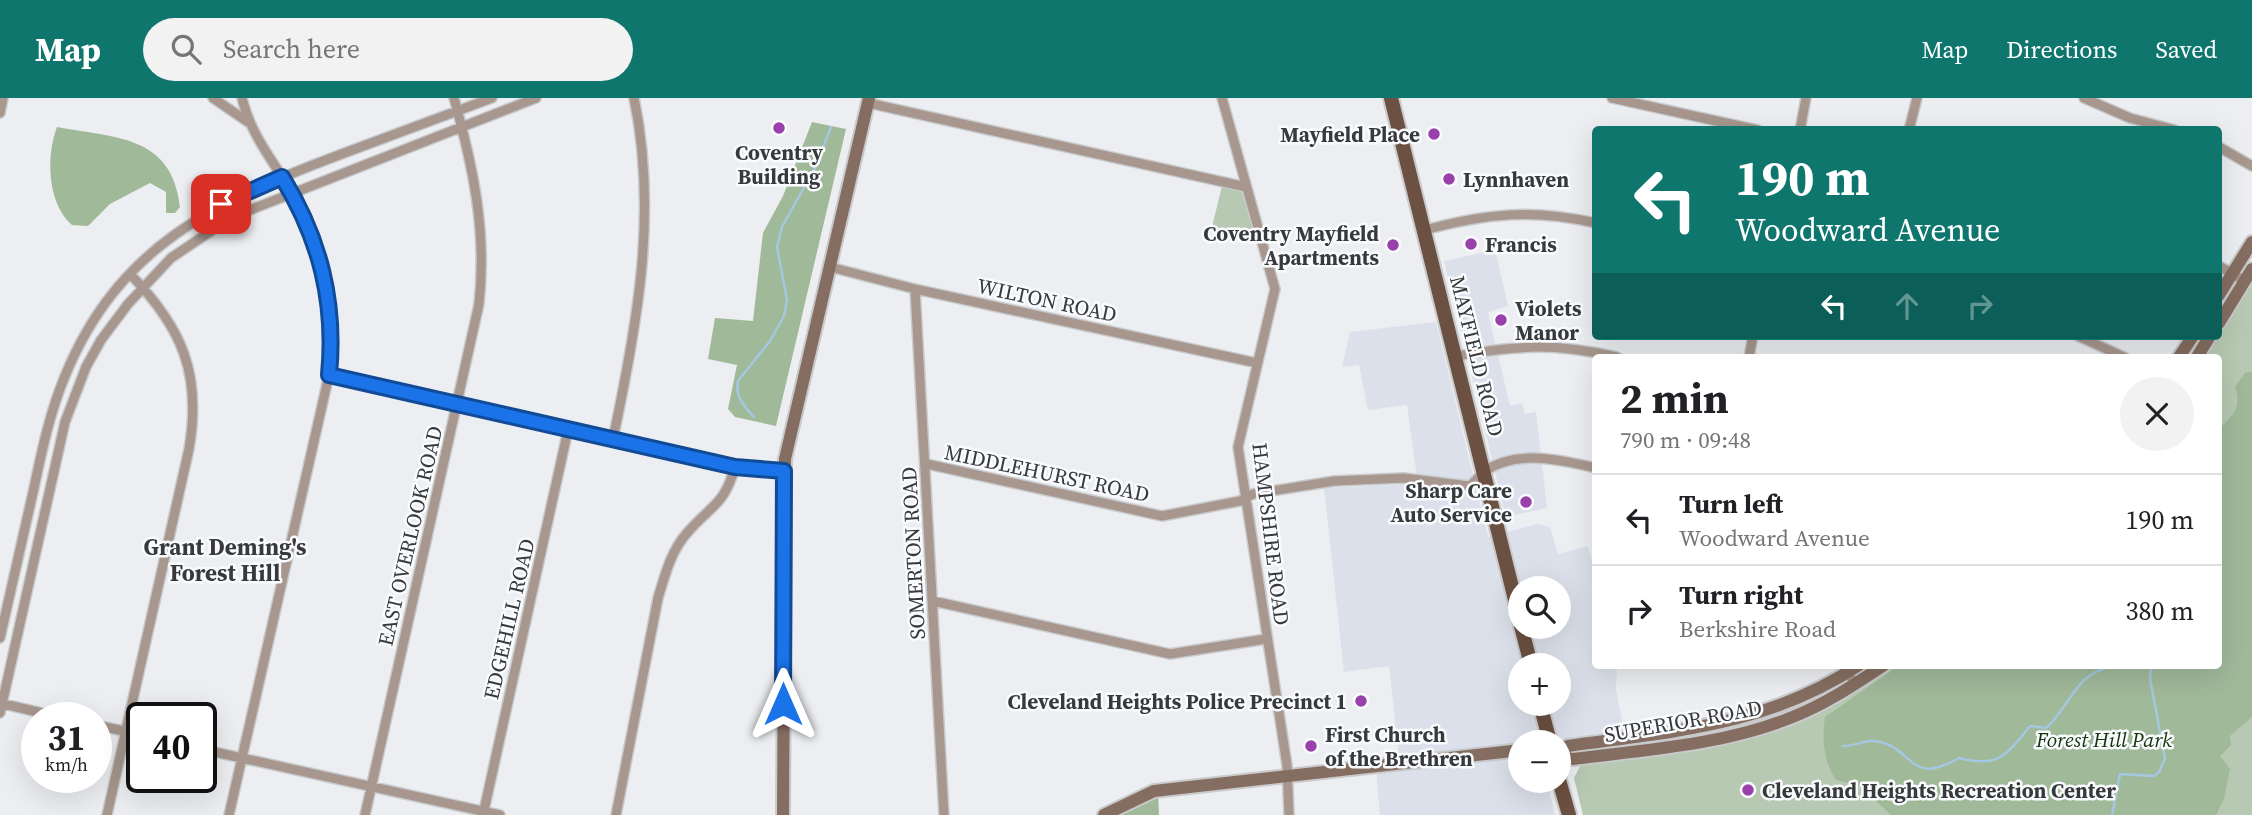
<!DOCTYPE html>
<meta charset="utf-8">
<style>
body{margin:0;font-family:"Source Serif 4",serif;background:#f2f2f2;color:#202124;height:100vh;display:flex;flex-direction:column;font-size:26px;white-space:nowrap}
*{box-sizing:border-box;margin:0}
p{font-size:23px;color:#757577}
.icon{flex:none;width:38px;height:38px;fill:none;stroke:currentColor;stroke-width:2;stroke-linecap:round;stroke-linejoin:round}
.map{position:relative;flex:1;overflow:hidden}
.drawer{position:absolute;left:1592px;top:256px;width:630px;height:315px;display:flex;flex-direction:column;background:#fff;border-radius:7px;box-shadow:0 7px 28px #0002}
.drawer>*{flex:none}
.banner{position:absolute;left:1592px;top:28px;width:630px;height:214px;border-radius:7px;box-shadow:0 7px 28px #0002;background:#0f766e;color:#fff;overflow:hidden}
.fabs{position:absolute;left:1508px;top:478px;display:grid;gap:14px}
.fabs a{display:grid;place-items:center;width:63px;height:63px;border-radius:50%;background:#fff;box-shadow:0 7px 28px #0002;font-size:35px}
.speed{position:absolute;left:21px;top:604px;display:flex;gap:14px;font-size:35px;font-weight:700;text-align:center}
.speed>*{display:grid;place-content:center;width:91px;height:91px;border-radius:50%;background:#fff;box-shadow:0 7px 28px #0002;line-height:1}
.speed small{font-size:18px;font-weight:400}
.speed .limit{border:4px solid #111;border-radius:10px;background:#fff;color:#111}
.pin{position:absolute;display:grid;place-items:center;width:60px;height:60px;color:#fff;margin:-30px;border-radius:14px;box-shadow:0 4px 10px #0006}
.me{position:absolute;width:77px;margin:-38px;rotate:0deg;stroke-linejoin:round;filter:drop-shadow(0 0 5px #0008)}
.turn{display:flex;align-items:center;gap:24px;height:147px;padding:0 28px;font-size:32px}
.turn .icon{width:91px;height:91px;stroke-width:2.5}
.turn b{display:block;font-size:49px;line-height:60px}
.lanes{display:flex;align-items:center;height:66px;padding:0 28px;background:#0003;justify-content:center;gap:35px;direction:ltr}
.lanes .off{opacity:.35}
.round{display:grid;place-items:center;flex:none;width:74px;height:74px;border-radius:37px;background:#f2f2f2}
.overview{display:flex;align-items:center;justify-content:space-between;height:119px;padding:0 28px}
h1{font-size:42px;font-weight:700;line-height:52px}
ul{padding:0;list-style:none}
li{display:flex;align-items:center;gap:21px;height:91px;padding:0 28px;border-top:2px solid #e0e0e0}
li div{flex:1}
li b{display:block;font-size:26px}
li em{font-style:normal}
header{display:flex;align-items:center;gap:42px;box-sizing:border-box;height:98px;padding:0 35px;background:#0f766e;color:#fff}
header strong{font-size:33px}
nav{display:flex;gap:38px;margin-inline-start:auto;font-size:24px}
.search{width:490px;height:63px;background:#f2f2f2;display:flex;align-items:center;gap:18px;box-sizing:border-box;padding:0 24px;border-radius:38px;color:#757577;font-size:26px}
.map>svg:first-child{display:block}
</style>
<header>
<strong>Map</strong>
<div class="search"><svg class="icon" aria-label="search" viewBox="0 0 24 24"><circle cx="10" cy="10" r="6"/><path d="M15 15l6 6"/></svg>Search here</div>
<nav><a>Map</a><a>Directions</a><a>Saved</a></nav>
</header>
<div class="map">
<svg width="2252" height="717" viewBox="0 0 2252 717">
<rect width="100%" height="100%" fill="#eceef1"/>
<!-- built -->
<path fill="#dbe0ea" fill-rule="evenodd" d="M1495,152L1508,208L1488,214L1510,308L1522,305L1525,316L1536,314L1547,410L1506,419L1444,163Z
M1436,224L1488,439L1537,426L1550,429L1558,456L1588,448L1596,479V567H1617L1616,591L1624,634L1568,643L1531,638L1532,644H1521V682L1547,683L1555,717H1380L1376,671L1400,668L1389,568L1344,574L1324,390L1418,386L1407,307L1368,312L1359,267L1342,269L1350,234ZM1521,490H1559V528H1521ZM1521,567H1559V606H1521Z"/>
<!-- green -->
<path fill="#b7c9b2" d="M1222,88L1242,94L1255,138L1212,129Z
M2252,184V717H1583L1574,680L1580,668L1753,640L1813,618L1895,567H2219V259H2204Z"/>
<!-- forest -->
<path fill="#a0b999" d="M812,24L846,31L776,328L735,319L728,311L737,267L708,261L715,220L753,223L763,135L783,98Z
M57,29C116,40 172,37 180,109L175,115H166V94L150,85L110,106L88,128L72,127C47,105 46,58 57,29Z
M2252,273V619L2230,638L2231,647L2220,658L2230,671L2224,701L2216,717H1891L1860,688L1836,682C1823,661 1822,643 1825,619L1900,567H2219V331C2233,317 2242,309 2235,289L2245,275Z
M1158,692L1159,717H1104Z"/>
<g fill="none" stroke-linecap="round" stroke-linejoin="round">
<!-- stream -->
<path stroke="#a5c7e1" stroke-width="2.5" d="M754,319C744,308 735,299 738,283L770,243L784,218L787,202L777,149L782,129L816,68L831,29
M2156,567H2178
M1843,648C1857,648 1867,640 1881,644C1914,653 1911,688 1959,660C1998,670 2006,658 2030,628L2046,630C2070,609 2075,575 2111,569C2124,566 2135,572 2149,567
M2112,717L2120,676L2154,678L2159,674L2165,660L2150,581L2151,567"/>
<defs>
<path id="street" d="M213,0L248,24
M1222,0L1275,191L1238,349L1287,667L1289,717
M1612,0L1758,32
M2084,0L2130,20L2175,32
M868,5L1246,89
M0,15L3,0
M1800,32L1806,0
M1909,32L1917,0
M2219,49L2252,68
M1425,132C1488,115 1532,111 1596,125
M2219,168L2245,183
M830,169L915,191L1257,265
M915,191L944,717
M2078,238L2124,259
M1456,258C1519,247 1554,245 1617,259
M1749,259L1753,238
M329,277L735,369L784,373
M613,341C637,228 658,115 634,0
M927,366L1162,418L1240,403L1253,396L1334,383L1404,380L1469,388C1476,384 1479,377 1485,373C1517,351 1562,362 1596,370
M933,503L1170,556L1266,541
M0,540C11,490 23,440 34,390C42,352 50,314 65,278C119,147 215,104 339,57C390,38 441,19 492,0
M1843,567L1855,586
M0,605L63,620
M0,615L65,324L86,269L101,242L128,206L171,160L232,119L536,0
M96,627L142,637
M201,651L500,717
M107,717L189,351C202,276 182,230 131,177
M229,717L329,277C336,210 323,148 289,90C271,60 250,35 242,0
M365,717L479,206C487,133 473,69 454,0
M483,717L568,332
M616,717L658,500C665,477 671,453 687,435C711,407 724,408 735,369"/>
<path id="secondary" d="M2219,197L2252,144
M2219,225L2252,171
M2179,259L2193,238
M2197,259L2210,238
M1559,653L1568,648C1674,633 1767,628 1859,567
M1559,658L1573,661C1645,652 1722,647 1790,620C1824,607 1854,587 1884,567
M783,717L785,361L869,0
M1104,717L1154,693L1521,652"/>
<path id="primary" d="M1391,0L1521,526
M1521,528L1531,567
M1540,606L1550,644
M1559,682L1569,717"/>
</defs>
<!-- street casing -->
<use href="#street" stroke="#c8cacc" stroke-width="12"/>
<!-- secondary casing -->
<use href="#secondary" stroke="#c8cacc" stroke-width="16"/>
<!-- primary casing -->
<use href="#primary" stroke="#c8cacc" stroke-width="18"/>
<!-- street -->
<use href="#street" stroke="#a7978e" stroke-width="9"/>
<!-- secondary -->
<use href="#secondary" stroke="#856e61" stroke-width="12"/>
<!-- primary -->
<use href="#primary" stroke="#6c5041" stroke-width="14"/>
</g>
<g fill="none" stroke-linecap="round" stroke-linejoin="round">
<defs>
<path id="route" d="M221,106L282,79C320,141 336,204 329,277L735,369L784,373L783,606"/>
</defs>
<!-- route casing -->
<use href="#route" stroke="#114b97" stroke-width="18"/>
<!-- route -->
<use href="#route" stroke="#1a73e8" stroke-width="12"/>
</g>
<!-- markers -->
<g fill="#9a40ab" stroke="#f9fbfe" stroke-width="2.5">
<circle cx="779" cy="30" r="7"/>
<circle cx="1434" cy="36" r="7"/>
<circle cx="1449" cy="81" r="7"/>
<circle cx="1471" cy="146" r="7"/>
<circle cx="1393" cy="147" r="7"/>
<circle cx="1501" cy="222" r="7"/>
<circle cx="1526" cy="404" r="7"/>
<circle cx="1361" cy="603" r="7"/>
<circle cx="1311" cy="648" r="7"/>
<circle cx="1748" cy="692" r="7"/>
</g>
<g text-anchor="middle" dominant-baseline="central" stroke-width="5" stroke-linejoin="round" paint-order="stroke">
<!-- poi labels -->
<g font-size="21" font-weight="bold" fill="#38393a" stroke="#f9fbfe" text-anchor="start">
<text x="1420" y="36" text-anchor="end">Mayfield Place</text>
<text x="779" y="54" text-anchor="middle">Coventry<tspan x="779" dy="24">Building</tspan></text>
<text x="1463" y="81">Lynnhaven</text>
<text x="1379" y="135" text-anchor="end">Coventry Mayfield<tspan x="1379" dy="24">Apartments</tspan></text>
<text x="1485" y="146">Francis</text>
<text x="1515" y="210">Violets<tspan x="1515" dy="24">Manor</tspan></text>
<text x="1512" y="392" text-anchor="end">Sharp Care<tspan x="1512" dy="24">Auto Service</tspan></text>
<text x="1347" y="603" text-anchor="end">Cleveland Heights Police Precinct 1</text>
<text x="1325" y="636">First Church<tspan x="1325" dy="24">of the Brethren</tspan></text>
<text x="1762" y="692">Cleveland Heights Recreation Center</text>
</g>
<!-- street labels -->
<g font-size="21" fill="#38393a" stroke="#f9fbfe">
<text transform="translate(1047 202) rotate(12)">WILTON ROAD</text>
<text transform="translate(1477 258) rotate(76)">MAYFIELD ROAD</text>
<text transform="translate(1047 375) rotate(12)">MIDDLEHURST ROAD</text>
<text transform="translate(1271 436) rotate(83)">HAMPSHIRE ROAD</text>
<text transform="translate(410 438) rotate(-77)">EAST OVERLOOK ROAD</text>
<text transform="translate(913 455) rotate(-93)">SOMERTON ROAD</text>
<text transform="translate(509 521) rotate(-77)">EDGEHILL ROAD</text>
<text transform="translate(1683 623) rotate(-10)">SUPERIOR ROAD</text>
</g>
<!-- park labels -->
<g font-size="21" font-style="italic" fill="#143608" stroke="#f9fbfe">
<text x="2104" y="641">Forest Hill Park</text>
</g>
<!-- neighbourhood labels -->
<g font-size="23" font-weight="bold" fill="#38393a" stroke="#f9fbfe">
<text x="225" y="449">Grant Deming's<tspan x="225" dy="26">Forest Hill</tspan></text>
</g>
</g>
</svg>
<div class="fabs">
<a><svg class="icon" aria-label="search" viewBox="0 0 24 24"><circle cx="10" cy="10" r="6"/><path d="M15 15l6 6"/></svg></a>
<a>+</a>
<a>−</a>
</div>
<div class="speed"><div>31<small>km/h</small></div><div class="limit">40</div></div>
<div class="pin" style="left:221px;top:106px;background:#d93025"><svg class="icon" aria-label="arrive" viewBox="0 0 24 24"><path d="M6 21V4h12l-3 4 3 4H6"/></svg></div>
<svg class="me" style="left:783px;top:606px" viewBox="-20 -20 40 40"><path d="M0-17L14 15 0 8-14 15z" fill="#1a73e8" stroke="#fff" stroke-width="4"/></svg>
<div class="banner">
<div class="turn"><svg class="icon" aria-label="left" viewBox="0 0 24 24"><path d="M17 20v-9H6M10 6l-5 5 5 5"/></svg><div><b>190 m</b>Woodward Avenue</div></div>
<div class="lanes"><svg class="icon" aria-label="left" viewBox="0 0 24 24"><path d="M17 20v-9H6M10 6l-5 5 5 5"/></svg><svg class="icon off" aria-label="ahead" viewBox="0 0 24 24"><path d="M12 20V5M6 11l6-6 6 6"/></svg><svg class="icon off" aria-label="right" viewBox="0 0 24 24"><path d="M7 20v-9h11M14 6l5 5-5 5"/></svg></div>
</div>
<section class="drawer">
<div class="overview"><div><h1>2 min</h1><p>790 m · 09:48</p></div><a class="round"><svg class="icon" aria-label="close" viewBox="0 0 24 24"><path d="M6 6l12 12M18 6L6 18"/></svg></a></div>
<ul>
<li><svg class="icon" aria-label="left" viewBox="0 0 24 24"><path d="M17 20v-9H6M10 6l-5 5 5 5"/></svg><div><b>Turn left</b><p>Woodward Avenue</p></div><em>190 m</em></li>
<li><svg class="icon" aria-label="right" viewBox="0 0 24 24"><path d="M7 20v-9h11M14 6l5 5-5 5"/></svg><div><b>Turn right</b><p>Berkshire Road</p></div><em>380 m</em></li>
</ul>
</section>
</div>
